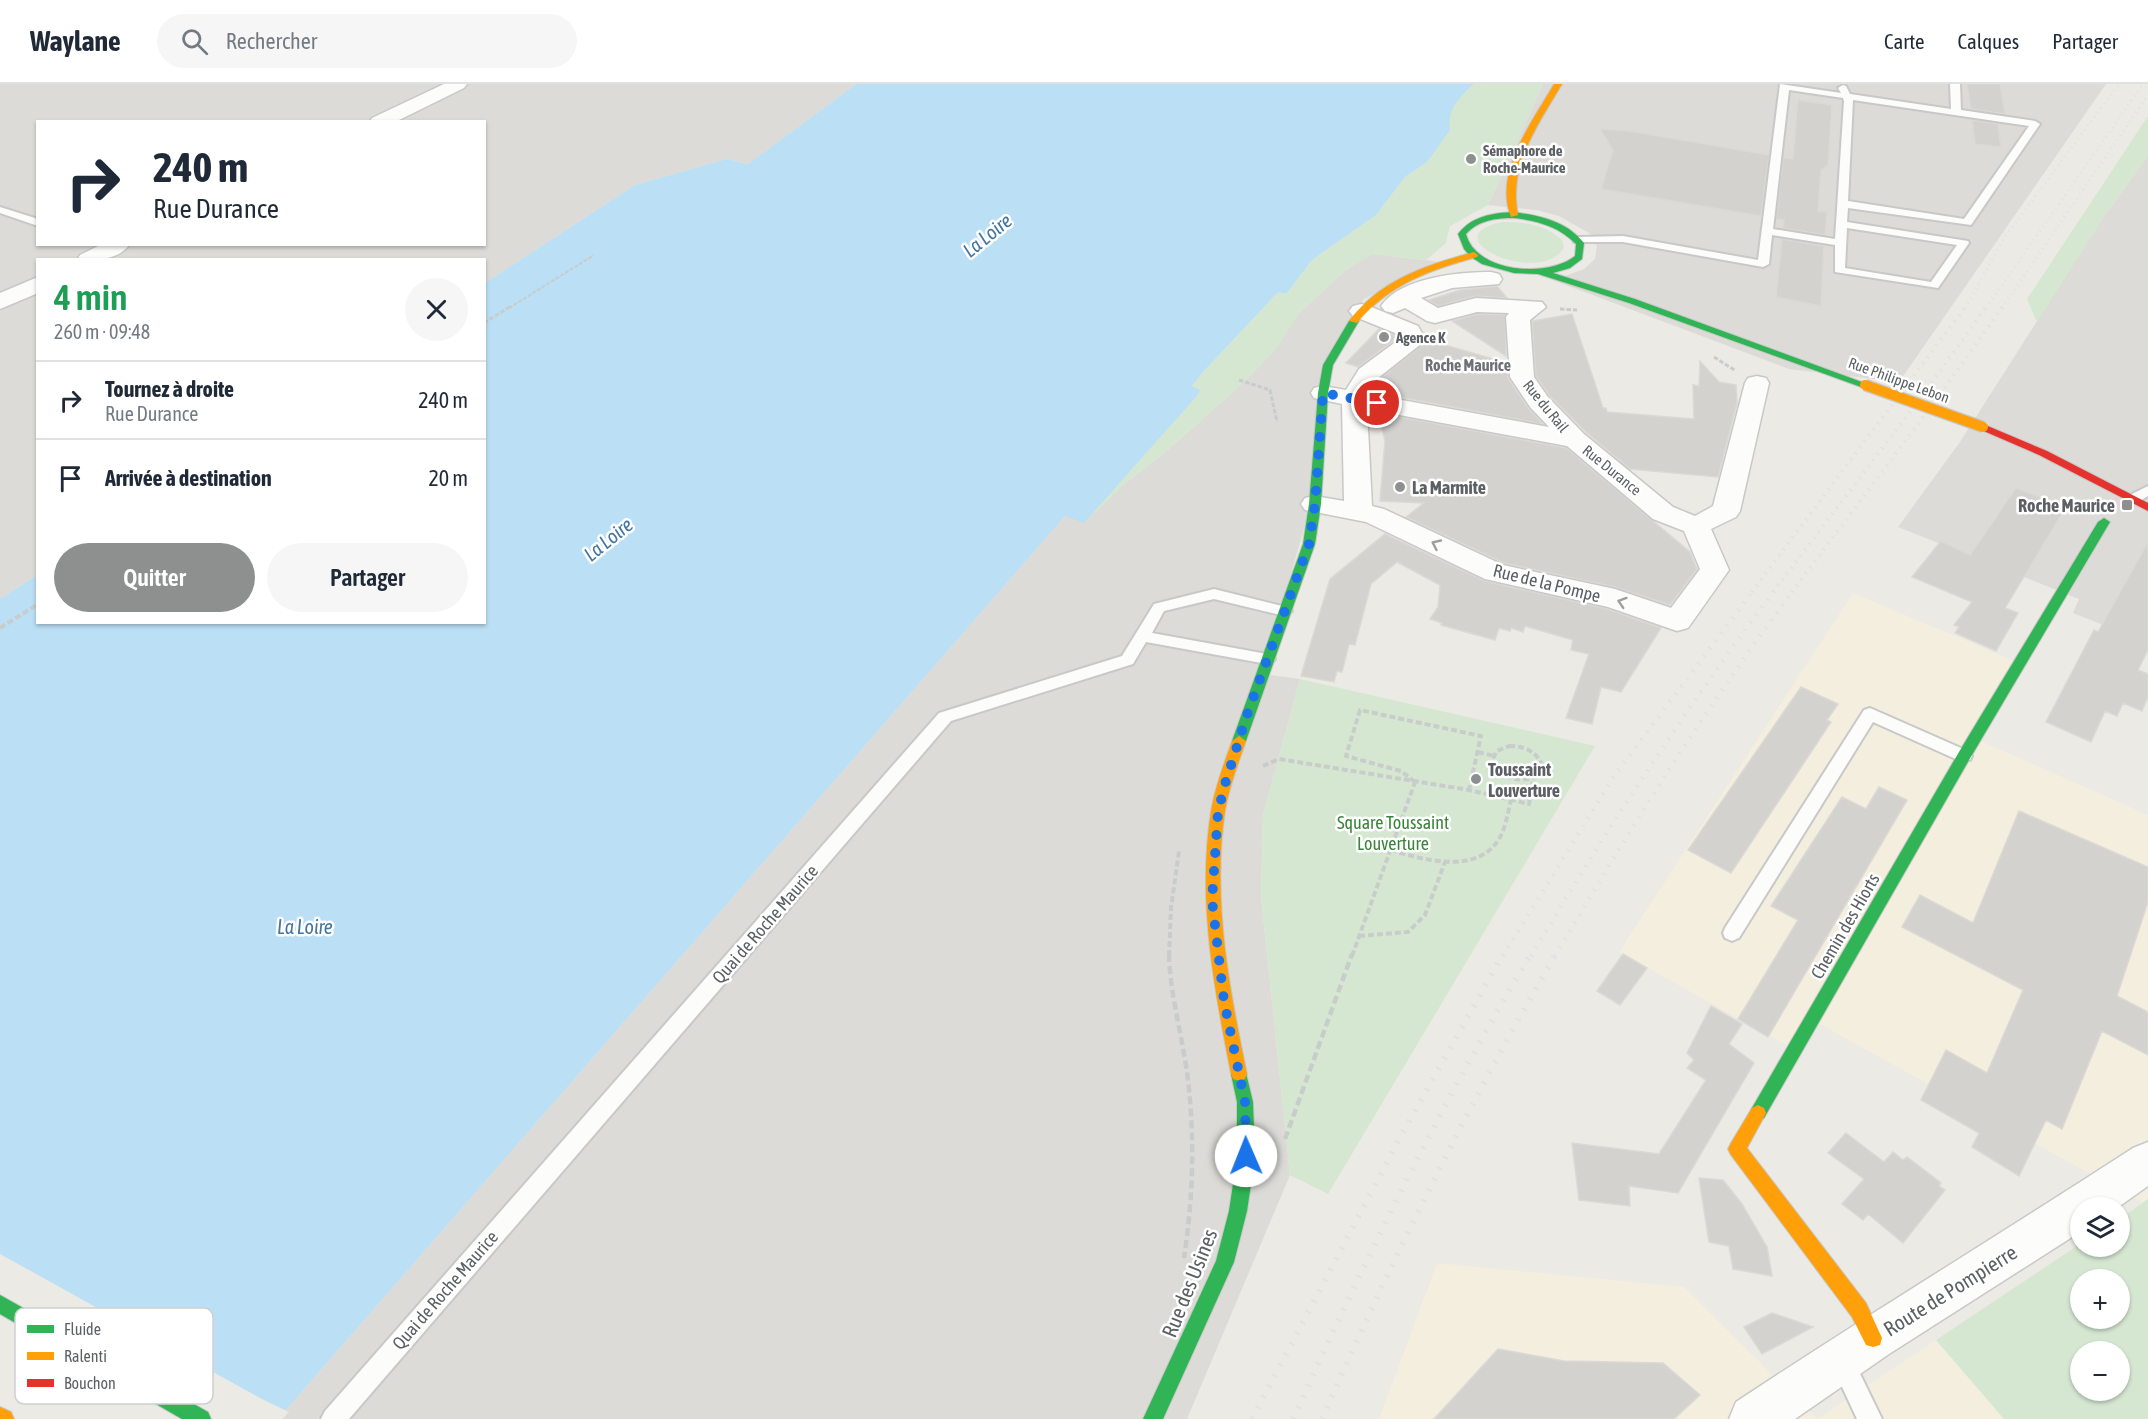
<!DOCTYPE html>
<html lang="fr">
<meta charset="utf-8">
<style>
body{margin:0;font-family:"Asap Condensed",sans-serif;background:#f6f6f7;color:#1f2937;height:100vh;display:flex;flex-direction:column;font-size:22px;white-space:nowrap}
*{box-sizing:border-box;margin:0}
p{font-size:20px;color:#747a83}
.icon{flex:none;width:33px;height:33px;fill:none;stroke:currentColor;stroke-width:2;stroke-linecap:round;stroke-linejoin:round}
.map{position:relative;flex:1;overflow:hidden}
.sheet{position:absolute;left:36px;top:174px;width:450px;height:366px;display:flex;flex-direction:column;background:#fff;border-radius:0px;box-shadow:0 2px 4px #0004}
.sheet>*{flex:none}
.hud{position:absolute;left:36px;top:36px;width:450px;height:126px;border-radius:0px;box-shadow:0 2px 4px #0004;background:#fff;color:#1f2937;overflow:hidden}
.controls{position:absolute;left:2070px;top:1113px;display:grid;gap:12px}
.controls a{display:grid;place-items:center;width:60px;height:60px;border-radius:50%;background:#fff;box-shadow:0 2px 4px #0004;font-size:30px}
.pin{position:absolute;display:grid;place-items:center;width:51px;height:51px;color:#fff;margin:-26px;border:3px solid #fff;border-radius:50%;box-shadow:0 2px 6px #0007}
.me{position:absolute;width:66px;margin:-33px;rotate:359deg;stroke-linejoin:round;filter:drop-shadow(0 0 4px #0008)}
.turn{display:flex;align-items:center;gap:21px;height:126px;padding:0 18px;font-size:27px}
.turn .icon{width:78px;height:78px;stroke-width:2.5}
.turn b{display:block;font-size:42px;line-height:51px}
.round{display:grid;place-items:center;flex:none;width:63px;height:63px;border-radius:32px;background:#f6f6f7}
.headline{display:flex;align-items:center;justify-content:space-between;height:102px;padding:0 18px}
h1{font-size:36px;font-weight:600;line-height:45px;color:#1e9e55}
.button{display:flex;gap:12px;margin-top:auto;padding:12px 18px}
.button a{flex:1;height:69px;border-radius:36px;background:#8e9090;color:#fff;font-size:24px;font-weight:600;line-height:69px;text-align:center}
.button a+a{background:#f6f6f7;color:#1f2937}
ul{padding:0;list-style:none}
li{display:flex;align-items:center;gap:18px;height:78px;padding:0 18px;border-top:2px solid #e0e1e3}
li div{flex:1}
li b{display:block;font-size:22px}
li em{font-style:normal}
header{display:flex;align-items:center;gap:36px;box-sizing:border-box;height:84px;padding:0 30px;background:#fff;border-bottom:2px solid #e0e1e3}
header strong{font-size:28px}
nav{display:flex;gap:33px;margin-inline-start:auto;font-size:21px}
.search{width:420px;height:54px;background:#f6f6f7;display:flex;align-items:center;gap:15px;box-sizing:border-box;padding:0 21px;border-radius:33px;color:#747a83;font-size:22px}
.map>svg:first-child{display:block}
</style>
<header>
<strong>Waylane</strong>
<div class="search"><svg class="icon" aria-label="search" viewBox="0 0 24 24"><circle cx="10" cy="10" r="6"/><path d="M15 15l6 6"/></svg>Rechercher</div>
<nav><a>Carte</a><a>Calques</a><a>Partager</a></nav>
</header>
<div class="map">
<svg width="2148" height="1335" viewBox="0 0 2148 1335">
<rect width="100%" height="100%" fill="#ebeae5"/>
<!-- commercial -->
<path fill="#f4eedf" d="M1853,509L2019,579L1974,654L2148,731V1115L2143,1119L1809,934L1790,963L1619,868Z
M1437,1179L1684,1203L1817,1335H1379Z
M1936,1256L2004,1335H1817Z"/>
<!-- industrial -->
<path fill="#dcdbd7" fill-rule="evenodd" d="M0,0H856L748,80L726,75L635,101L485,199L484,176H38L37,491L0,515ZM38,38H484V160H38Z
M1543,0H2106L1899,298L1789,285L1550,195L1565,192L1584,185L1595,175L1597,162L1589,149L1559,132L1536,126L1488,121Z
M2148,72V559L2073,529L2079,515L1898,443L1960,358L2104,132Z
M1372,170L1442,178L1364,215L1329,273L1314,410L1262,590L1300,595L1263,731L1261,812L1290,1091L1187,1335H278L1065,432L1127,398L1169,365L1246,296L1274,267L1299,229L1346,186Z"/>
<!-- green -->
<path fill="#d5e7d1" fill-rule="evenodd" d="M1474,0H1543L1488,121L1450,142L1446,159L1426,176L1372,170L1346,186L1299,229L1274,267L1246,296L1169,365L1127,398L1084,439L1197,312L1192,302L1203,288L1278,208L1286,210L1312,176L1376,131L1405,93L1427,78L1457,15Z
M2148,32V72L2104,132L2037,238L2027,215Z
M1502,138C1524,138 1545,140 1562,156L1564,163C1543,204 1428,154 1502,138Z
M1300,595L1595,662L1328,1110L1290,1091L1261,812L1263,731Z
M2148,1115V1335H2004L1936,1256L2080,1160V1162H2120V1135ZM2080,1196H2120V1234H2080ZM2080,1268H2120V1306H2080Z"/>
<!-- water -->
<path fill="#bbdff4" d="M856,0H1474C1459,13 1447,25 1450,46L1427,78L1405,93L1376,131L1312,176L1286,210L1278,208L1203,288L1192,302L1200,306L1197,312L1084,439L1065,432L278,1335H0V515L37,491L38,538H484L485,199L635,101L726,75L748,80Z"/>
<!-- pier -->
<path fill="#ebeae5" d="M0,1170L262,1315L289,1328L282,1335H0Z"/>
<!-- building -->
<path fill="#d3d2cf" stroke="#dad9d4" stroke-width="1.5" d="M1967,0H2000L2005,30L1971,25Z
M1798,16L1832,21L1828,81L1821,86L1818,127L1827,128L1825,151L1783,144L1784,136L1776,135L1783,74L1793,75Z
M1972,36L1998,40L2001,63L1975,60Z
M1600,45L1629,47L1769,71L1761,132L1601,105L1613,66Z
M1782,155L1824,162L1821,222L1776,213Z
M1497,202L1507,214L1475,212L1438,222L1429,216L1460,206Z
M1477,230L1505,231L1506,272L1452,237Z
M1572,230L1603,324H1606L1607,328L1694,335L1693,301L1699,302L1700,277L1719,298L1736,301L1737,319L1718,393L1630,385L1586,348L1550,312L1536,292L1532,237Z
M1379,245L1398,253L1358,283L1346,279Z
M1428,256L1507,279L1508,294L1528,324L1543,340L1373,308L1380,295Z
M1378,329L1566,364L1690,468L1697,485L1670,521L1615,503L1504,479L1406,433L1424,419L1380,417L1385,357Z
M2016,404L2066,423L2005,524L2018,529L1996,567L1955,549L1959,543L1954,541L1972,518L1912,493L1941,457L1970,471Z
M1385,450L1485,497L1607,525L1661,544L1621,608L1601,603L1592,640L1566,634L1589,570L1571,566L1573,556L1525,542L1523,548L1511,544L1510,547L1499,544L1495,556L1441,541L1442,539L1430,535L1438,523L1440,501L1397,478L1371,500L1355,561L1349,560L1342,588L1337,587L1334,598L1301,592L1330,495Z
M2148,458V566L2138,586L2148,590V613L2142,627L2123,619L2117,632L2105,627L2091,658L2046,638L2094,546L2098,548Z
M1801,603L1838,620L1827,636L1831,638L1731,789L1688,766Z
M1879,703L1907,716L1768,953L1738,935L1798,836L1771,822L1842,713L1866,725Z
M2019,727L2148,783V818L2117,912L2148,928V971L2102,947L2062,1045L2046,1036L2019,1092L1972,1063L1979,1049L1921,1016L1946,966L1987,989L2023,906L1902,843L1920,811L1973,839Z
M1623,870L1647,884L1620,921L1597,907Z
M1711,922L1742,940L1729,960L1754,979L1678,1109L1629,1102L1630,1122L1579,1116L1572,1059L1659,1070L1706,996L1687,984L1694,976L1687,969Z
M1846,1049L1884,1078L1893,1068L1903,1076L1907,1073L1941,1099L1939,1102L1945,1106L1903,1159L1868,1130L1863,1136L1842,1120L1864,1095L1828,1069Z
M1699,1094L1723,1096L1742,1120L1767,1163L1772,1192L1733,1185L1729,1162L1709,1158Z
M1772,1229L1813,1243L1762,1270L1744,1243Z
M1498,1265L1564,1277L1663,1279L1700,1311L1674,1335H1434Z"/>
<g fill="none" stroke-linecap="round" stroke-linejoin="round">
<defs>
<path id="lane" d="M1780,0L1841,9L1838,4L1843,1L1846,2L1850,10L1951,25L1950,0H1960L1961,26L2035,37L2040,40L1971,141L1848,124L1847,138L1968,157L1969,159L1938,204L1835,188V161L1772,151L1769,180L1763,183L1623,158H1574L1573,156L1578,153L1623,152L1758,176ZM1789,6L1843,14L1844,17L1835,155L1773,145ZM1853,16L2029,42L1964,135L1848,117ZM1847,144L1957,161L1931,198L1845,184Z
M0,123L38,135V142L0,129Z
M2148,402V412L2138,418H2128L2126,415L2128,412Z
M1214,505L1290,524L1292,527L1285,532L1214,515L1164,527L1152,549L1267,570L1272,571L1275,575L1272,579L1267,580L1146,558L1133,580L951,637L349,1335H321L325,1327L939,629L1122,572L1154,520Z
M1870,624L1970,668L1972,672L1970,676H1958L1873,638L1739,854L1732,857L1725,854L1723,849L1725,844L1864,626Z
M1842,1265L1850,1269L1882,1335H1857L1830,1277L1834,1269Z"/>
<path id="street" d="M444,0H467L464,4L395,38H370L372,34Z
M102,160H130C118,177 96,176 77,176L80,171Z
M1491,188L1499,190L1502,195L1499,200L1452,204L1421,214L1438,224L1476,214L1542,218L1546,223L1530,236L1534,293L1548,313L1584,350L1673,423L1695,432L1713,422L1745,299L1748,294L1757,292L1766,294L1769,299L1740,427L1736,433L1711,445L1729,486L1688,544L1677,547L1608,523L1485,495L1366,438L1305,426L1301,420L1305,414L1315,412L1344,417L1342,320L1314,314L1311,309L1314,304L1323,302L1346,306L1359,285L1401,254L1400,251L1353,232L1349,227L1353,222L1361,220L1369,222L1418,242L1426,256L1378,294L1369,310L1549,343L1530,323L1510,293L1506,233L1509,229L1477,228L1435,239L1427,237L1405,224L1393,229L1385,227L1381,222C1401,193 1459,188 1491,188ZM1367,325L1567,362L1653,435L1684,447L1700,485L1671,524L1615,505L1503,481L1384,425L1372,422Z
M38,193V209L0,225V209Z
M2148,1058V1102L2117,1124H2080V1148L1889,1270L1795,1335H1729L1736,1318C1867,1231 2001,1150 2133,1064Z"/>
<path id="fast" d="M1514,128C1541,132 1566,137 1584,159L1582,175L1570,184L1553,189L1635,215L1870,301L1865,304L1861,303L1629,219L1538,190L1514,189L1482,180L1471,173L1464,165L1458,150C1472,132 1492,129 1514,128ZM1514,134C1538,137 1558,142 1576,160L1575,172C1548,194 1476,189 1466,150C1479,136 1496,134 1514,134Z
M1354,234L1359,237L1333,281L1328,309L1321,420L1315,460L1246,657L1239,662L1232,657L1303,460L1309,420L1318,309L1323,281L1349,237Z
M2104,434L2110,438L1969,676L1764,1034L1758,1037L1752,1034L1750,1029L1752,1024L1959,668L2098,438Z
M1239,983L1245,985L1253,1018L1255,1073L1247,1127L1234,1178L1163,1335H1143L1216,1177L1229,1127L1237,1073V1018L1231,990L1233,985Z
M0,1211L208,1328L211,1335H182L0,1230Z"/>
<path id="slow" d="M1554,0H1562C1538,41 1508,81 1518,131L1511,133C1493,88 1533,37 1554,0Z
M1474,168L1478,171L1477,173C1430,186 1389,200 1357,239L1349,237C1380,196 1426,181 1474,168Z
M1239,652L1246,657C1238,680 1229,703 1225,727C1212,815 1229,904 1247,990L1245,995L1239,997L1233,995L1231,990C1214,904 1197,815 1211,727C1215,703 1224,680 1232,657Z
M1758,1021L1764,1024L1766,1029L1747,1064L1866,1219L1882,1254L1880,1261L1873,1263L1866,1261L1852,1233L1731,1071L1728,1065L1731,1059L1752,1024Z
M0,1323L11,1328L14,1335H0Z"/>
<path id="jam" d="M1983,340L2047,367L2148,419V427L2039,371L1979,345L1978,343Z"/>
</defs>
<!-- lane casing -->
<use href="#lane" stroke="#c8c8c8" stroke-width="4"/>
<!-- street casing -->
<use href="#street" stroke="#c8c8c8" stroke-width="3"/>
<!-- fast casing -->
<use href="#fast" stroke="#c8c8c7" stroke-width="2"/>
<!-- slow casing -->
<use href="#slow" stroke="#c8c8c7" stroke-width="2"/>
<!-- jam casing -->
<use href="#jam" stroke="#c8c8c7" stroke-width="2"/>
<!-- path-far3 -->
<path stroke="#c8ccca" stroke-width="2" stroke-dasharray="4 1.5" stroke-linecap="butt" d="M509,224L594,171"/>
<!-- path-far2 -->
<path stroke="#c8ccca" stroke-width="3" stroke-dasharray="4.5 2" stroke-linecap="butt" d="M1560,225L1577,226
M484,239L511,222
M1714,273L1736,287
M1239,296L1270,306L1277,338"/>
<!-- path-far1 -->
<path stroke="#c8ccca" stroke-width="4" stroke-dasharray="6 3" stroke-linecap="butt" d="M0,544L38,520
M1509,662C1525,662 1536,667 1543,682L1539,692C1519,700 1498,695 1494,672L1497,667Z
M1478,668L1494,672
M1263,682L1279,675L1469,706L1529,720L1533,695
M1415,698L1401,687L1346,672L1360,626L1481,652L1469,706
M1391,766C1423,776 1477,791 1499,755C1506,743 1508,728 1511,715
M1359,852L1408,848L1425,831L1445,778
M1169,872L1171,824L1179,767
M1352,872L1415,698"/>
<!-- path -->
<path stroke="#c8ccca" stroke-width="4.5" stroke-dasharray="8 4" stroke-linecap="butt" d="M1169,870C1170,912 1183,954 1188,996C1195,1056 1193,1115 1184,1174
M1285,1055L1352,870"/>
<!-- lane -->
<use href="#lane" fill="#fcfcfb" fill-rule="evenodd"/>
<!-- street -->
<use href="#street" fill="#fcfcfb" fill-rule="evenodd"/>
<!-- fast -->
<use href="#fast" fill="#30b455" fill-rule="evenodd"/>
<!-- slow -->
<use href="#slow" fill="#ff9f0a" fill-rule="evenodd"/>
<!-- jam -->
<use href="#jam" fill="#e5322d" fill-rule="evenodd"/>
<!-- rail-far3 -->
<path stroke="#e2e2e2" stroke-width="3" stroke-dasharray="1 4.5" stroke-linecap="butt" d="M1965,224L2005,153L2119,0
M1986,224L2143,0
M2002,224L2148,11"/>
<!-- rail-far2 -->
<path stroke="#e2e2e2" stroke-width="4" stroke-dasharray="1.5 6" stroke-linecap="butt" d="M1752,508L1966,222
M1773,508L1922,312L1987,222
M1792,508L1937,315L2003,222"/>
<!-- rail-far1 -->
<path stroke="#e2e2e2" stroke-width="4.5" stroke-dasharray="1.5 8" stroke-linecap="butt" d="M1503,872L1614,692L1753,507
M1531,872C1606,746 1686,624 1774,507
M1555,872C1629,746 1706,623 1793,507"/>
<!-- rail -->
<path stroke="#e2e2e2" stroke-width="6" stroke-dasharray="2 10" stroke-linecap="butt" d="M1252,1335L1402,1050L1503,870
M1293,1335C1365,1176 1441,1019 1531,870
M1322,1335C1392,1176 1468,1020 1556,870"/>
<defs>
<path id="slow-bridge" d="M1865,301L1983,343"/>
</defs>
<!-- slow-bridge casing -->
<use href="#slow-bridge" stroke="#c8c8c7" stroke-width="13" stroke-linecap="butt"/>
<!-- slow-bridge -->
<use href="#slow-bridge" stroke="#ff9f0a" stroke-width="10"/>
</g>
<!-- one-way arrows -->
<defs><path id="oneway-chevron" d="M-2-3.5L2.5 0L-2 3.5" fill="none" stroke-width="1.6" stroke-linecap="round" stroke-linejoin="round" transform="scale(1.5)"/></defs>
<g stroke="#9c9ea0">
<use href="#oneway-chevron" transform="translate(1436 460) rotate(-155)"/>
<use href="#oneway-chevron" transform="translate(1622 518) rotate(-162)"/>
</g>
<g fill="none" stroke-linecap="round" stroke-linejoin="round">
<!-- route -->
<path stroke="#1a73e8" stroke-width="10" stroke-dasharray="0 18" d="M1246,1072L1245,1018L1224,917L1212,816L1218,728L1225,700L1247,631L1309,460L1315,420L1323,309L1377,319"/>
</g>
<!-- markers -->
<g fill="#8e9090" stroke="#fff" stroke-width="2">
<circle cx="1471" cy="75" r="6"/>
<circle cx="1384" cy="253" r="6"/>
<circle cx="1400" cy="403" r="6"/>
<rect x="2121" y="415" width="12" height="12" rx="3"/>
<circle cx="1476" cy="695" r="6"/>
</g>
<g text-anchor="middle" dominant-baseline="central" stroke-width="5" stroke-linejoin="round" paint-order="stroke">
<!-- far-poi labels -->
<g font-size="15" font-weight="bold" fill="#5c5f63" stroke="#fff" text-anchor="start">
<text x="1483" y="66">Sémaphore de<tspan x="1483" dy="17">Roche-Maurice</tspan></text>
<text x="1396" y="253">Agence K</text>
</g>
<!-- far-street labels -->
<g font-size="15" fill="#5c5f63" stroke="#fff">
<text transform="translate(1899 296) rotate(20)">Rue Philippe Lebon</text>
<text transform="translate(1546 322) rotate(51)">Rue du Rail</text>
<text transform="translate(1612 386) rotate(39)">Rue Durance</text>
</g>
<!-- far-neighbourhood labels -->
<g font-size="16" font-weight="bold" fill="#6d7175" stroke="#fff">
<text x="1468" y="281">Roche Maurice</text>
</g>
<!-- poi labels -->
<g font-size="18" font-weight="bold" fill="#5c5f63" stroke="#fff" text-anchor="start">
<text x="1412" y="403">La Marmite</text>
<text x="2115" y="421" text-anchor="end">Roche Maurice</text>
<text x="1488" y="685">Toussaint<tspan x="1488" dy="21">Louverture</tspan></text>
</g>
<!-- street labels -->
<g font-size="18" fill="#5c5f63" stroke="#fff">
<text transform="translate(1547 499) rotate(14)">Rue de la Pompe</text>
<text transform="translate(765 840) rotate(-49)">Quai de Roche Maurice</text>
<text transform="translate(1845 842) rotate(-60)">Chemin des Hiorts</text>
<text transform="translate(445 1206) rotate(-49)">Quai de Roche Maurice</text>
</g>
<!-- park labels -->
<g font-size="18" fill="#3a843a" stroke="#fff">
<text x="1393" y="738">Square Toussaint<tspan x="1393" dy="21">Louverture</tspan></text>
</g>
<!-- water labels -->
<g font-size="20" font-style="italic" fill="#4275a2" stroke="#fff">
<text transform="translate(987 151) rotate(-39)">La Loire</text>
<text transform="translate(608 455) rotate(-39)">La Loire</text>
<text x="305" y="842">La Loire</text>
</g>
<!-- near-street labels -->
<g font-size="21" fill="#5c5f63" stroke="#fff">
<text transform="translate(1189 1199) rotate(-68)">Rue des Usines</text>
<text transform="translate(1950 1206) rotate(-32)">Route de Pompierre</text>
</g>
</g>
<!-- legend -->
<rect x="15" y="1224" width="198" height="96" rx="9" fill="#fff" stroke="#cecfd0" stroke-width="1.5"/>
<rect x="27" y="1241" width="27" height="8" fill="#30b455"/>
<rect x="27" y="1268" width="27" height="8" fill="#ff9f0a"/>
<rect x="27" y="1295" width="27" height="8" fill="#e5322d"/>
<g font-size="16" fill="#5c5f63">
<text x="64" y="1251">Fluide</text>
<text x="64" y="1278">Ralenti</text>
<text x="64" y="1305">Bouchon</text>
</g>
</svg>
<div class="controls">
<a><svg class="icon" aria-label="layers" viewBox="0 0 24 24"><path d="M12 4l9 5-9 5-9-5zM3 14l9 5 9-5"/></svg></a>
<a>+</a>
<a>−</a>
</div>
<div class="pin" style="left:1377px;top:319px;background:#d93025"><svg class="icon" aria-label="arrive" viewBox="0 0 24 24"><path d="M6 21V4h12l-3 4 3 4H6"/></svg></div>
<svg class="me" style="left:1246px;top:1072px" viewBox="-20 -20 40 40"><circle r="19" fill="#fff"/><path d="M0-13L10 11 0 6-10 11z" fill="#1a73e8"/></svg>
<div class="hud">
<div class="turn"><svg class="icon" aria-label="right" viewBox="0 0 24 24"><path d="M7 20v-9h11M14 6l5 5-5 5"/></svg><div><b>240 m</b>Rue Durance</div></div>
</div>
<section class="sheet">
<div class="headline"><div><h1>4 min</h1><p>260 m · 09:48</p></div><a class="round"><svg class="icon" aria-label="close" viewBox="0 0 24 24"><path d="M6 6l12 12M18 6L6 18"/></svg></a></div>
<ul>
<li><svg class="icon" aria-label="right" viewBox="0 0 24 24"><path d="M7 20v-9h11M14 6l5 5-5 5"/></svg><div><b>Tournez à droite</b><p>Rue Durance</p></div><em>240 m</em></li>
<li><svg class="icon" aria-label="arrive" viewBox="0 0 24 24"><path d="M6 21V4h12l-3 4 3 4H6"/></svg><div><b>Arrivée à destination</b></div><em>20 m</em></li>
</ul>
<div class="button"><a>Quitter</a><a>Partager</a></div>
</section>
</div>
